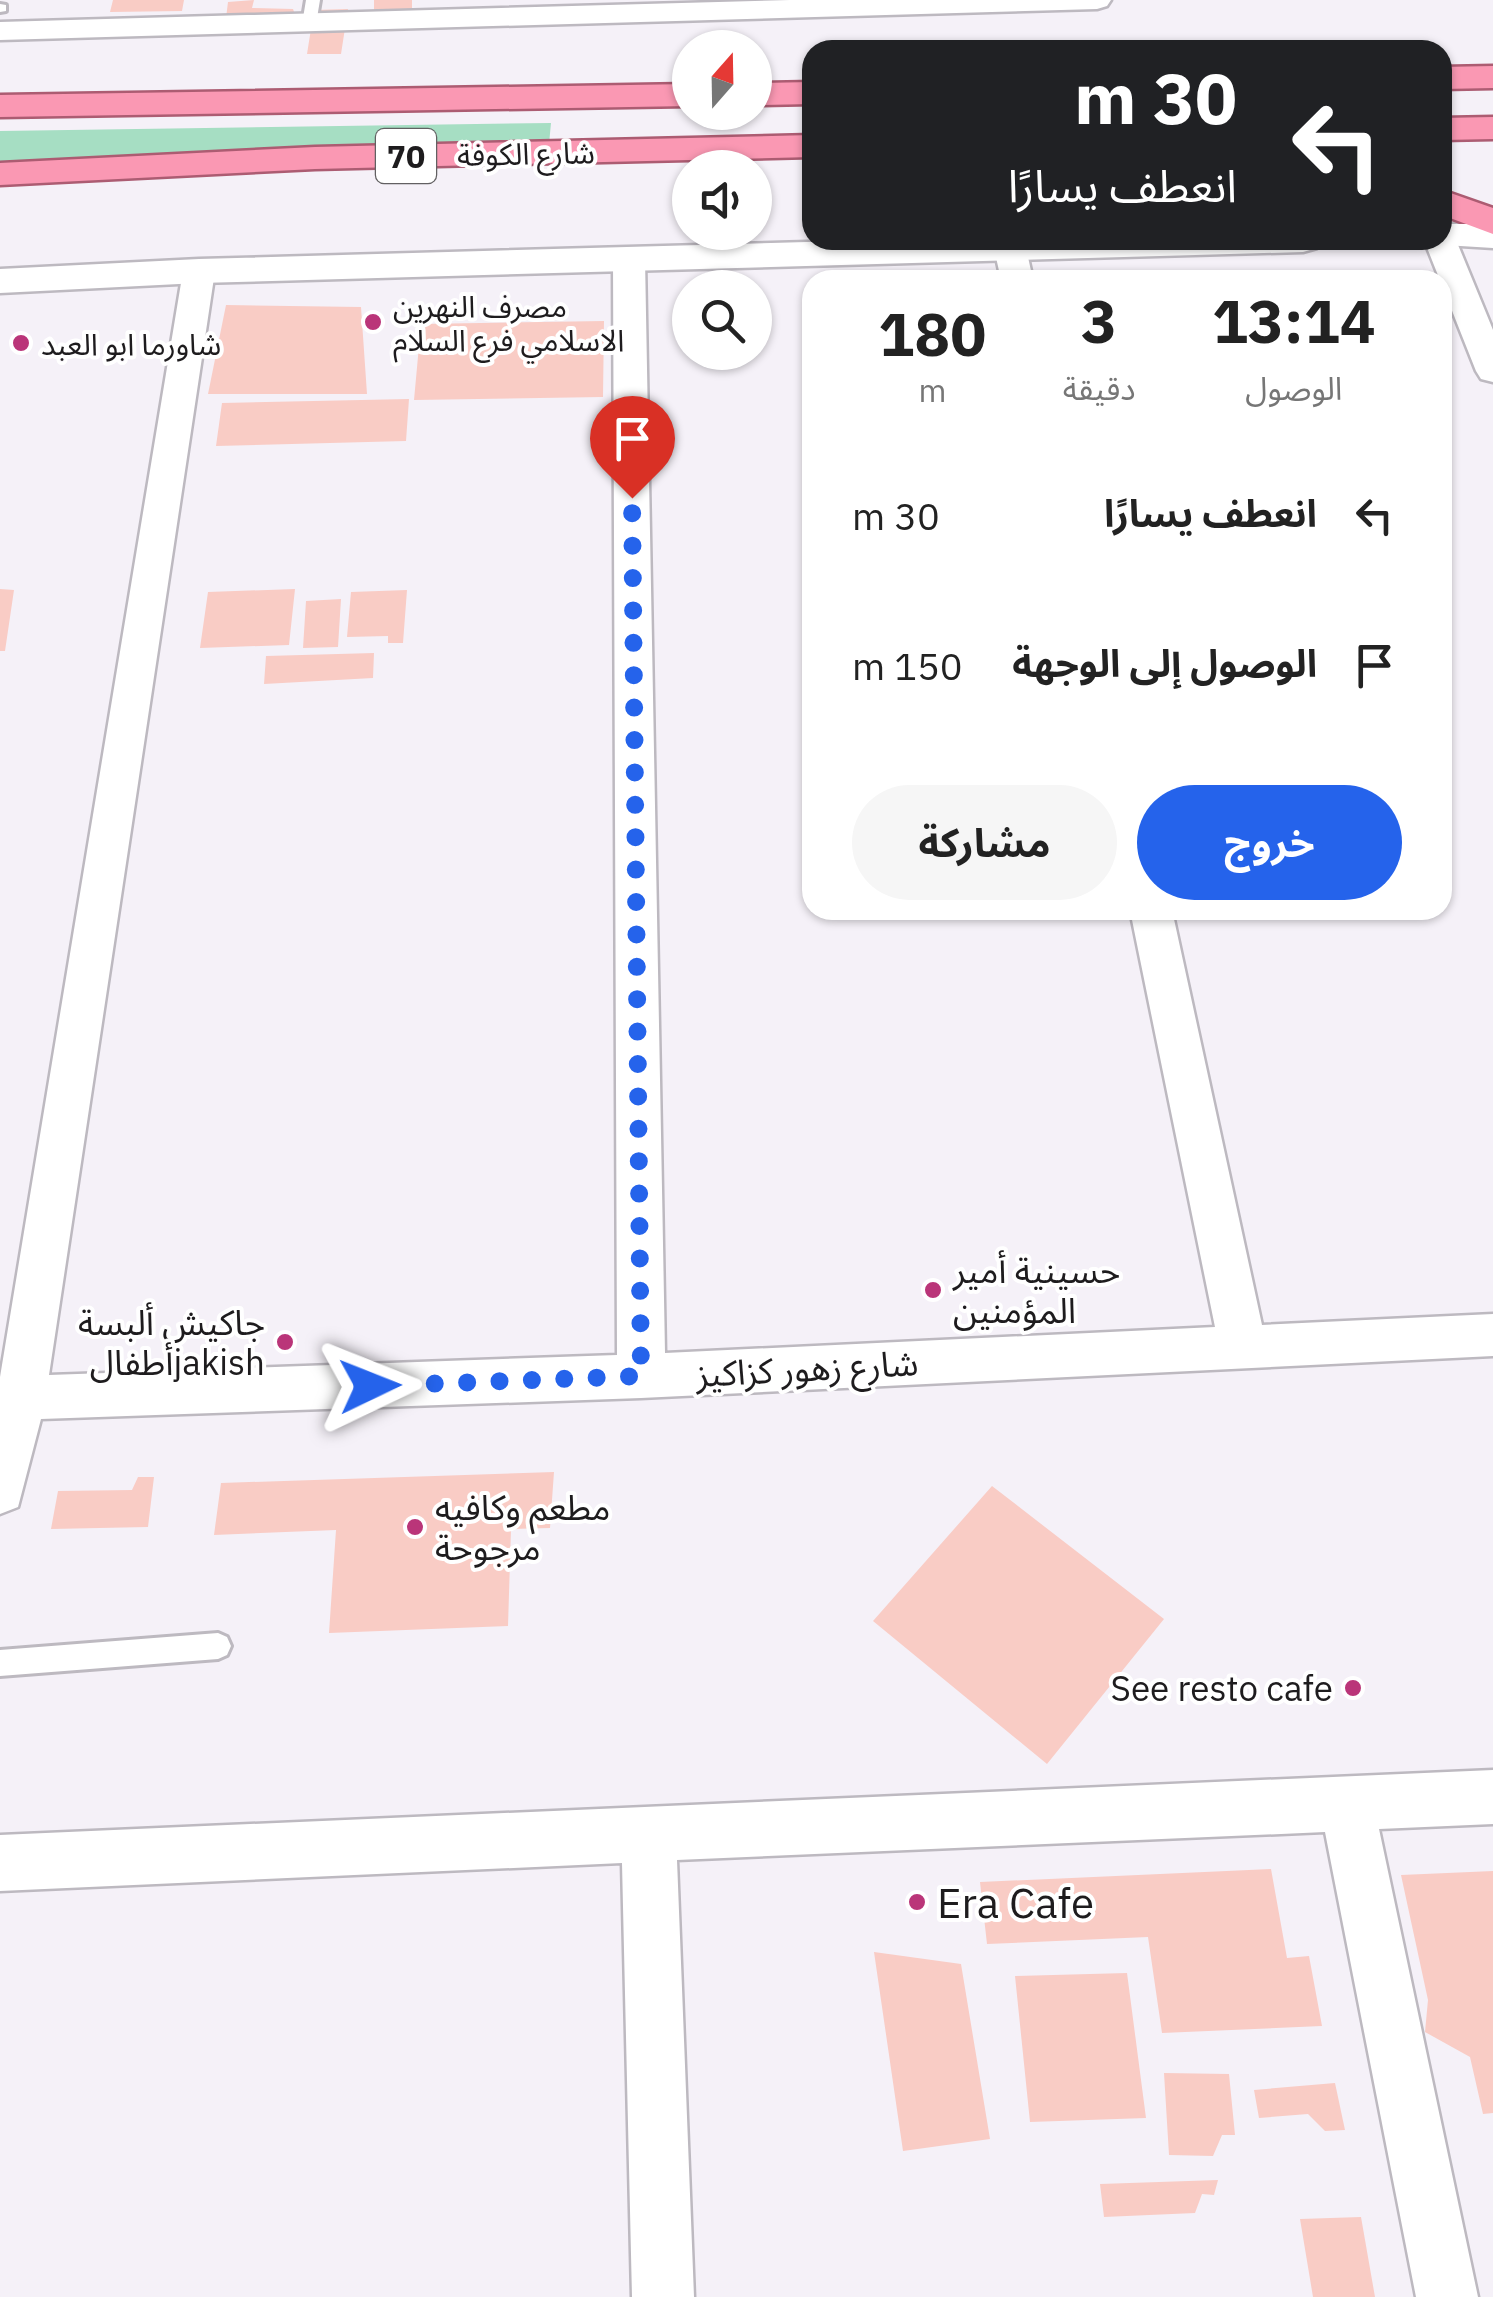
<!DOCTYPE html>
<html lang="ar">
<meta charset="utf-8">
<style>
body{margin:0;font-family:"IBM Plex Sans","Noto Sans Arabic",sans-serif;background:#f6f6f6;color:#222;direction:rtl;height:100vh;display:flex;flex-direction:column;font-size:38px;white-space:nowrap}
*{box-sizing:border-box;margin:0}
p{font-size:32px;color:#767676}
.icon{flex:none;width:55px;height:55px;fill:none;stroke:currentColor;stroke-width:2;stroke-linecap:round;stroke-linejoin:round}
.map{position:relative;flex:1;overflow:hidden;direction:ltr}
.details{position:absolute;left:802px;top:270px;width:650px;height:650px;display:flex;flex-direction:column;background:#fff;border-radius:30px;box-shadow:0 2px 8px #0004;direction:rtl}
.details>*{flex:none}
.guide{position:absolute;left:802px;top:40px;width:650px;height:210px;border-radius:30px;box-shadow:0 2px 8px #0004;direction:rtl;background:#202124;color:#fff;overflow:hidden}
.needle{width:65px;rotate:20deg}
.fabs{position:absolute;left:672px;top:30px;display:grid;gap:20px}
.fabs a{display:grid;place-items:center;width:100px;height:100px;border-radius:50%;background:#fff;box-shadow:0 2px 8px #0004;font-size:50px}
.pin{position:absolute;display:grid;place-items:center;width:85px;height:85px;color:#fff;margin:-102px -42px;border-radius:50% 50% 50% 0;rotate:-45deg;box-shadow:0 0 10px #0007}
.pin .icon{rotate:45deg}
.me{position:absolute;width:110px;margin:-55px;rotate:88deg;stroke-linejoin:round;filter:drop-shadow(0 0 8px #0008)}
.turn{display:flex;align-items:center;gap:35px;height:210px;padding:0 50px;font-size:45px}
.turn .icon{width:130px;height:130px;stroke-width:2.5}
.turn b{display:block;font-size:70px;line-height:85px}
.eta{display:flex;justify-content:space-evenly;align-items:center;height:170px;text-align:center}
.eta b{font-size:60px;font-weight:700;line-height:70px}
.cta{display:flex;gap:20px;margin-top:auto;padding:20px 50px}
.cta a{flex:1;height:115px;border-radius:60px;background:#2563eb;color:#fff;font-size:40px;font-weight:700;line-height:115px;text-align:center}
.cta a+a{background:#f6f6f6;color:#222}
ul{padding:0;list-style:none}
li{display:flex;align-items:center;gap:30px;height:150px;padding:0 50px}
li div{flex:1}
li b{display:block;font-size:38px}
li em{font-style:normal}
.map>svg:first-child{display:block}
</style>
<div class="map">
<svg width="1493" height="2297" viewBox="0 0 1493 2297">
<rect width="100%" height="100%" fill="#f5f1f8"/>
<!-- green -->
<path fill="#a6dec3" d="M551,123L549,144L0,175V131Z"/>
<!-- building -->
<path fill="#f9ccc5" d="M113,0H184L182,11L110,12Z
M254,0L252,8L293,9L297,20L226,18L228,2Z
M374,0H412V18L374,19Z
M348,9L341,54H307L314,10Z
M226,305L361,307L367,394H208Z
M604,321L603,397L414,400L421,324Z
M409,399L406,441L216,446L222,403Z
M0,589L14,590L5,651H0Z
M295,589L289,645L200,648L208,592Z
M407,590L403,643H388V636L347,637L351,592Z
M341,599L338,647L303,648L306,601Z
M374,653L373,678L264,684L266,656Z
M554,1472L550,1528L511,1529L508,1626L329,1633L336,1530L214,1535L221,1483Z
M138,1477H154L148,1527L51,1529L58,1491L132,1490Z
M992,1486L1164,1619L1047,1764L873,1621Z
M1271,1869L1287,1958L1309,1956L1322,2026L1162,2033L1148,1937L987,1944L980,1882Z
M1493,1871V2113L1483,2114L1470,2057L1425,2032L1428,2000L1401,1875Z
M874,1952L961,1964L990,2139L903,2151Z
M1127,1973L1146,2118L1030,2122L1015,1976Z
M1164,2073L1229,2074L1235,2135H1222L1213,2156L1169,2155Z
M1335,2083L1345,2130L1325,2131L1308,2114L1259,2118L1254,2090Z
M1218,2180L1214,2195L1202,2194L1195,2213L1104,2217L1100,2184Z
M1361,2217L1375,2297H1313L1300,2219Z"/>
<g fill="none" stroke-linecap="round" stroke-linejoin="round">
<defs>
<path id="service" d="M306,0H320L316,24L309,28L302,24Z
M0,4L6,5V11L0,12Z
M218,1633L227,1637L231,1646L227,1655L218,1659L0,1676V1650Z"/>
<path id="minor" d="M790,0H1111L1107,6L1097,9L0,40V22Z
M1442,231L1451,233L1456,240L1493,330V382L1481,379L1476,371L1424,240H1442Z
M1017,240L1026,248L1033,280H1001L994,248L999,241Z
M629,249L640,252L645,259L665,1353L1215,1327L1130,910H1172L1262,1325L1493,1314V1356L641,1398L41,1419L18,1507L0,1514V1377L183,271L187,264H211L215,271L49,1375L617,1355L613,259L618,252Z
M1493,1770V1824L1379,1829L1478,2297H1416L1325,1832L677,1860L694,2297H632L622,1863L0,1891V1835Z"/>
<path id="tertiary" d="M1442,224H1493V248L1428,244L1425,240H1442Z
M879,240H1323L1317,248L1303,252L199,283L0,293V269L199,259Z"/>
<path id="trunk" d="M1493,66V88L1442,89V67Z
M812,82V104L755,105V83Z
M690,84V106L0,117V95Z
M1493,117V139L1442,140V118Z
M812,135V157L315,169L0,185V163L315,147Z
M1442,190L1493,208V234L1442,215Z"/>
</defs>
<!-- service casing -->
<use href="#service" stroke="#bdb9c0" stroke-width="6"/>
<!-- minor casing -->
<use href="#minor" stroke="#bdb9c0" stroke-width="5"/>
<!-- tertiary casing -->
<use href="#tertiary" stroke="#bdb9c0" stroke-width="5"/>
<!-- trunk casing -->
<use href="#trunk" stroke="#ac5c72" stroke-width="5"/>
<!-- service -->
<use href="#service" fill="#fff" fill-rule="evenodd"/>
<!-- minor -->
<use href="#minor" fill="#fff" fill-rule="evenodd"/>
<!-- tertiary -->
<use href="#tertiary" fill="#fff" fill-rule="evenodd"/>
<!-- trunk -->
<use href="#trunk" fill="#fa98b3" fill-rule="evenodd"/>
</g>
<g fill="none" stroke-linecap="round" stroke-linejoin="round">
<!-- route -->
<path stroke="#2563eb" stroke-width="18" stroke-dasharray="0 32.4" d="M370,1386L641,1376L632,498"/>
</g>
<!-- markers -->
<g fill="#ba3579" stroke="#fff" stroke-width="4">
<circle cx="373" cy="322" r="10"/>
<circle cx="21" cy="343" r="10"/>
<circle cx="933" cy="1290" r="10"/>
<circle cx="285" cy="1342" r="10"/>
<circle cx="415" cy="1527" r="10"/>
<circle cx="1353" cy="1688" r="10"/>
<circle cx="917" cy="1902" r="10"/>
</g>
<g text-anchor="middle" dominant-baseline="central" stroke-width="8" stroke-linejoin="round" paint-order="stroke">
<!-- far-street labels -->
<g font-size="30" fill="#1e1c1e" stroke="#fff">
<text transform="translate(526 153) rotate(-1)">شارع الكوفة</text>
</g>
<!-- far-poi labels -->
<g font-size="30" fill="#1e1c1e" stroke="#fff" text-anchor="start">
<text x="393" y="305">مصرف النهرين<tspan x="393" dy="34">الاسلامي فرع السلام</tspan></text>
<text x="41" y="343">شاورما ابو العبد</text>
</g>
<!-- shield labels -->
<rect fill="#fff" stroke="#626062" stroke-width="2.5" x="376" y="129" width="60" height="54" rx="8"/>
<g font-size="32" font-weight="bold" fill="#1e1c1e">
<text x="406" y="156">70</text>
</g>
<!-- poi labels -->
<g font-size="35" fill="#1e1c1e" stroke="#fff" text-anchor="start">
<text x="953" y="1270">حسينية أمير<tspan x="953" dy="40">المؤمنين</tspan></text>
<text x="265" y="1322" text-anchor="end">جاكيش ألبسة<tspan x="265" dy="40">أطفالjakish</tspan></text>
<text x="435" y="1507">مطعم وكافيه<tspan x="435" dy="40">مرجوحة</tspan></text>
<text x="1333" y="1688" text-anchor="end">See resto cafe</text>
</g>
<!-- street labels -->
<g font-size="35" fill="#1e1c1e" stroke="#fff">
<text transform="translate(807 1368) rotate(-3)">شارع زهور كزاكيز</text>
</g>
<!-- near-poi labels -->
<g font-size="42" fill="#1e1c1e" stroke="#fff" text-anchor="start">
<text x="937" y="1902">Era Cafe</text>
</g>
</g>
</svg>
<div class="fabs">
<a><svg class="needle" viewBox="-14 -14 28 28"><path d="M0-13l5 13h-10z" fill="#e53935"/><path d="M0 13l5-13h-10z" fill="#767676"/></svg></a>
<a><svg class="icon" aria-label="sound" viewBox="0 0 24 24"><path d="M4 9h4l5-4v14l-5-4H4zM17 9q2 3 0 6"/></svg></a>
<a><svg class="icon" aria-label="search" viewBox="0 0 24 24"><circle cx="10" cy="10" r="6"/><path d="M15 15l6 6"/></svg></a>
</div>
<div class="pin" style="left:632px;top:498px;background:#d93025"><svg class="icon" aria-label="arrive" viewBox="0 0 24 24"><path d="M6 21V4h12l-3 4 3 4H6"/></svg></div>
<svg class="me" style="left:370px;top:1386px" viewBox="-20 -20 40 40"><path d="M0-17L14 15 0 8-14 15z" fill="#2563eb" stroke="#fff" stroke-width="4"/></svg>
<div class="guide">
<div class="turn"><svg class="icon" aria-label="left" viewBox="0 0 24 24"><path d="M17 20v-9H6M10 6l-5 5 5 5"/></svg><div><b>30 m</b>انعطف يسارًا</div></div>
</div>
<section class="details">
<div class="eta">
<div><b>13:14</b><p>الوصول</p></div>
<div><b>3</b><p>دقيقة</p></div>
<div><b>180</b><p>m</p></div>
</div>
<ul>
<li><svg class="icon" aria-label="left" viewBox="0 0 24 24"><path d="M17 20v-9H6M10 6l-5 5 5 5"/></svg><div><b>انعطف يسارًا</b></div><em>30 m</em></li>
<li><svg class="icon" aria-label="arrive" viewBox="0 0 24 24"><path d="M6 21V4h12l-3 4 3 4H6"/></svg><div><b>الوصول إلى الوجهة</b></div><em>150 m</em></li>
</ul>
<div class="cta"><a>خروج</a><a>مشاركة</a></div>
</section>
</div>
